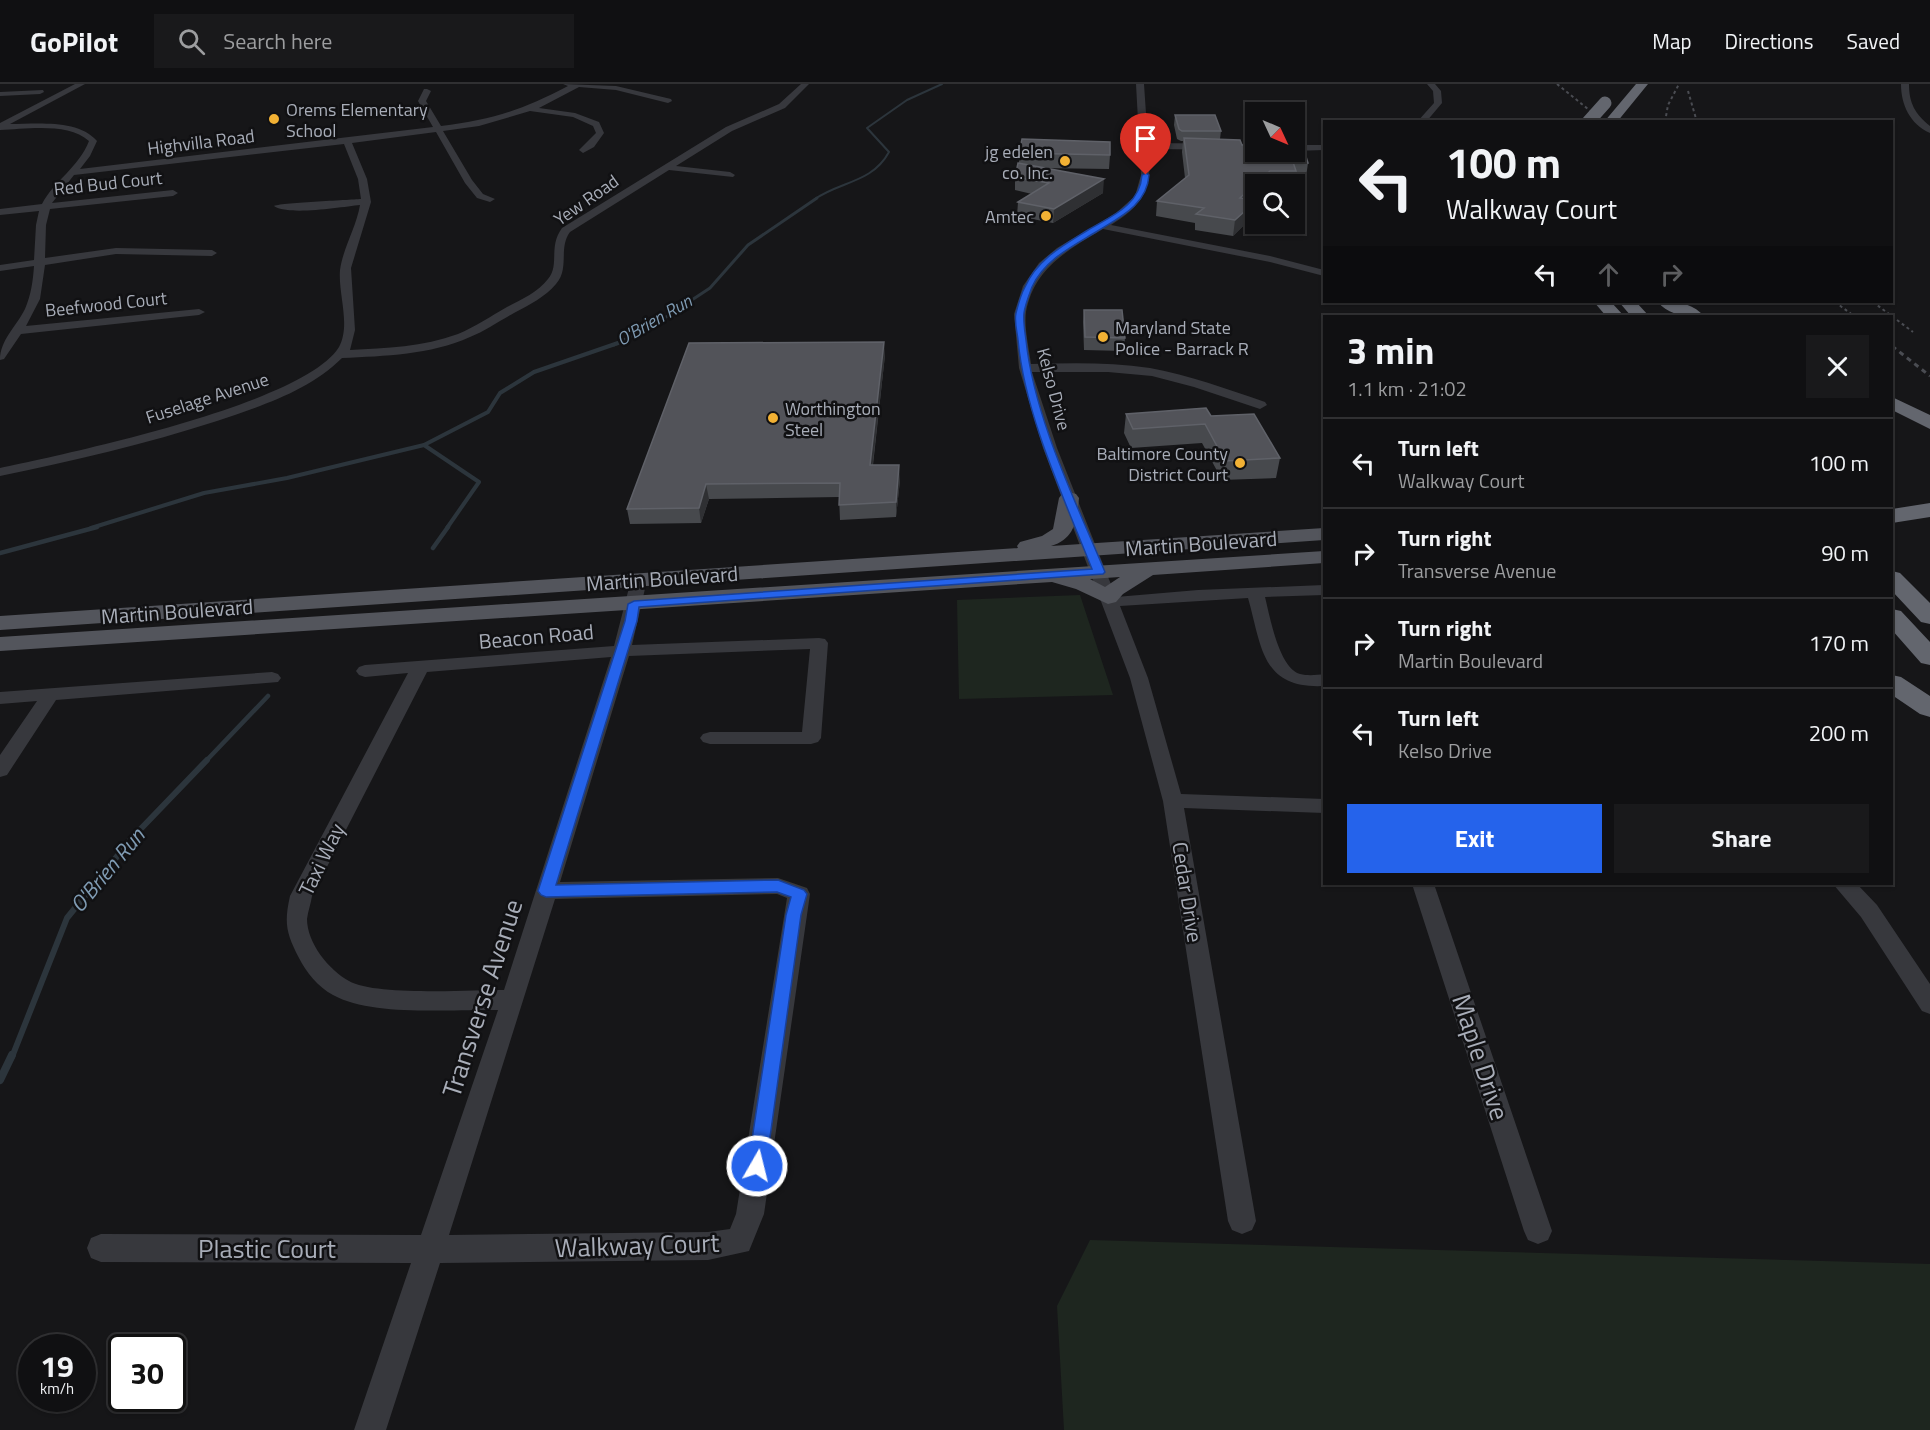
<!DOCTYPE html>
<meta charset="utf-8">
<style>
body{margin:0;font-family:"Titillium Web",sans-serif;background:#19191b;color:#f1f3f6;height:100vh;display:flex;flex-direction:column;font-size:22px;white-space:nowrap}
*{box-sizing:border-box;margin:0}
p{font-size:20px;color:#9c9d9f}
.icon{flex:none;width:33px;height:33px;fill:none;stroke:currentColor;stroke-width:2;stroke-linecap:round;stroke-linejoin:round}
.map{position:relative;flex:1;overflow:hidden}
.drawer{position:absolute;left:1323px;top:231px;width:570px;height:570px;display:flex;flex-direction:column;background:#101012;border-radius:0px;box-shadow:0 2px 4px #0004,0 0 0 2px #303032}
.drawer>*{flex:none}
.hud{position:absolute;left:1323px;top:36px;width:570px;height:183px;border-radius:0px;box-shadow:0 2px 4px #0004,0 0 0 2px #303032;background:#101012;color:#f1f3f6;overflow:hidden}
.needle{width:39px;rotate:134deg}
.fabs{position:absolute;left:1245px;top:18px;display:grid;gap:12px}
.fabs a{display:grid;place-items:center;width:60px;height:60px;border-radius:0px;background:#101012;box-shadow:0 2px 4px #0004,0 0 0 2px #303032;font-size:30px}
.speed{position:absolute;left:18px;top:1250px;display:flex;gap:12px;font-size:30px;font-weight:700;text-align:center}
.speed>*{display:grid;place-content:center;width:78px;height:78px;border-radius:50%;background:#101012;box-shadow:0 2px 4px #0004,0 0 0 2px #303032;line-height:1}
.speed small{font-size:15px;font-weight:400}
.speed .limit{border:3px solid #111;border-radius:9px;background:#fff;color:#111}
.pin{position:absolute;display:grid;place-items:center;width:51px;height:51px;color:#fff;margin:-62px -26px;border-radius:50% 50% 50% 0;rotate:-45deg;box-shadow:0 0 6px #0007}
.pin .icon{rotate:45deg}
.me{position:absolute;width:66px;margin:-33px;rotate:8deg;stroke-linejoin:round;filter:drop-shadow(0 0 4px #0008)}
.turn{display:flex;align-items:center;gap:21px;height:126px;padding:0 24px;font-size:27px}
.turn .icon{width:78px;height:78px;stroke-width:2.5}
.turn b{display:block;font-size:42px;line-height:51px}
.lanes{display:flex;align-items:center;height:57px;padding:0 24px;background:#0003;justify-content:center;gap:30px;direction:ltr}
.lanes .off{opacity:.35}
.round{display:grid;place-items:center;flex:none;width:63px;height:63px;border-radius:0px;background:#19191b}
.head{display:flex;align-items:center;justify-content:space-between;height:102px;padding:0 24px}
h1{font-size:36px;font-weight:700;line-height:45px}
.primary-button{display:flex;gap:12px;margin-top:auto;padding:12px 24px}
.primary-button a{flex:1;height:69px;border-radius:0px;background:#2563eb;color:#fff;font-size:24px;font-weight:700;line-height:69px;text-align:center}
.primary-button a+a{background:#19191b;color:#f1f3f6}
ul{padding:0;list-style:none}
li{display:flex;align-items:center;gap:18px;height:90px;padding:0 24px;border-top:2px solid #303032}
li div{flex:1}
li b{display:block;font-size:22px}
li em{font-style:normal}
header{display:flex;align-items:center;gap:36px;box-sizing:border-box;height:84px;padding:0 30px;background:#101012;border-bottom:2px solid #303032}
header strong{font-size:28px}
nav{display:flex;gap:33px;margin-inline-start:auto;font-size:21px}
.search{width:420px;height:54px;background:#19191b;display:flex;align-items:center;gap:15px;box-sizing:border-box;padding:0 21px;border-radius:0px;color:#9c9d9f;font-size:22px}
.map>svg:first-child{display:block}
</style>
<header>
<strong>GoPilot</strong>
<div class="search"><svg class="icon" aria-label="search" viewBox="0 0 24 24"><circle cx="10" cy="10" r="6"/><path d="M15 15l6 6"/></svg>Search here</div>
<nav><a>Map</a><a>Directions</a><a>Saved</a></nav>
</header>
<div class="map">
<svg width="1930" height="1346" viewBox="0 0 1930 1346">
<rect width="100%" height="100%" fill="#161618"/>
<!-- green -->
<path fill="#1e261f" d="M1080,511L1113,611L959,615L957,516Z
M1090,1156L1930,1180V1346H1064L1057,1222Z"/>
<g fill="none" stroke-linecap="round" stroke-linejoin="round">
<!-- stream-far5 -->
<path stroke="#2c353c" stroke-width="2" d="M815,115C841,97 872,99 889,68L867,44L907,16L942,0"/>
<!-- stream-far4 -->
<path stroke="#2c353c" stroke-width="3" d="M614,261L660,237L710,204L748,161L817,114"/>
<!-- stream-far3 -->
<path stroke="#2c353c" stroke-width="4" d="M91,444L204,409L287,394L424,361
M447,444L479,398L424,361L488,328L500,309L534,288L618,259"/>
<!-- stream-far2 -->
<path stroke="#2c353c" stroke-width="4.5" d="M433,464L448,443
M0,469L97,443
M205,678L268,612"/>
<!-- stream-far1 -->
<path stroke="#2c353c" stroke-width="6" d="M12,973L67,834L132,754L207,676"/>
<!-- stream -->
<path stroke="#2c353c" stroke-width="8" d="M0,996L12,971"/>
<!-- minor -->
<path fill="#37383d" fill-rule="evenodd" d="M75,0H85L10,40C37,40 78,35 97,57L90,72L80,85L433,43L418,17L424,5H427L431,7L426,17L441,42C492,36 522,26 568,2L563,0L616,2L671,15L672,17L668,19L616,6L579,3L539,24L575,29L599,38L604,49L594,63L583,69L579,66L596,49L593,42L573,33L530,27L479,42L443,47L472,96L483,110L495,115L490,118L477,114L465,99L436,48L352,59L367,95L371,118L351,184L355,246L350,266C386,264 423,263 458,250C475,243 491,232 507,223C521,216 538,208 548,195C560,181 548,163 562,144L726,43L779,20L801,0H809L785,24L732,47L676,82L730,88L735,91L733,93L669,86L570,148C558,164 570,184 556,200C545,213 529,221 514,229C499,237 485,247 470,253C430,271 385,272 342,274C309,307 261,322 217,337C146,360 73,377 0,392V384C69,369 304,320 339,263C351,241 338,210 340,186C343,164 356,144 360,121C341,123 288,132 274,122C278,119 349,116 361,115L358,95L344,60L74,91L52,119L173,106L178,109L173,112L50,125L46,141L45,174L116,164L212,166L217,169L212,172L116,170L45,181L40,215L26,242L199,225L205,228L199,231L21,250L4,275L0,276C0,256 16,243 25,225C31,211 33,197 34,182L0,187V181L34,176L36,141L39,127L0,131V125L42,120C54,97 79,83 89,57C68,38 26,45 0,46V39Z
M1136,0H1144L1148,59L1256,60V66L1149,65C1152,104 1145,120 1111,141L1270,172L1324,186V192L1270,178L1103,145C1068,166 1034,184 1026,228C1024,244 1029,264 1031,280C1071,279 1111,278 1150,284C1189,291 1227,305 1265,318L1267,321L1260,325L1194,303L1152,292L1108,288H1032L1057,364L1116,513L1198,506L1324,501V511L1265,513C1270,533 1279,584 1300,590C1308,592 1317,591 1324,590V602C1261,605 1262,563 1248,514L1120,522L1148,594L1181,710L1324,715V729L1184,724L1256,1137L1252,1146L1242,1150L1232,1146L1228,1137L1163,717L1130,594L1043,364L1019,284L1014,230L1023,202L1039,179L1057,164L1116,129L1135,112L1141,91Z
M1427,0H1435L1441,7L1442,19L1426,38H1417L1434,19L1433,7Z
M1901,0H1909C1909,19 1915,30 1930,42V49C1910,40 1901,21 1901,0Z
M43,6L44,8L40,10L0,12V8Z
M1294,61H1324V66L1294,67Z
M639,491L647,496L632,561L819,554L825,555L828,559L821,654L818,658L811,660H710L703,658L700,654L703,650L710,648H802L810,565L629,572L560,798L778,794L807,804L810,810L764,1130L749,1167L708,1176L440,1179L386,1346H354L411,1179L101,1178L91,1174L87,1164L91,1154L101,1150L421,1151L498,926C452,925 372,933 333,911C318,903 306,888 299,874C286,849 284,839 290,812L408,589L365,593L359,591L356,587L359,583L365,581L614,562L631,496ZM611,573L504,906C471,906 374,912 349,897C329,886 307,859 307,835C308,827 311,819 312,812L427,588ZM777,810L787,814L736,1130L730,1145L708,1148L449,1151L555,815Z
M272,588L278,590L281,594L278,598L56,616L7,691L0,693V671L37,617L0,620V608Z
M1412,800H1434L1552,1147L1548,1156L1538,1160L1528,1156L1524,1147Z
M1833,800H1857L1877,821L1930,900V930L1922,927L1861,833Z"/>
<!-- major -->
<path fill="#53555c" fill-rule="evenodd" d="M1069,408L1076,410L1079,414C1077,436 1075,455 1051,462L1324,444V456L0,546V532L1018,464L1017,462L1020,458L1042,452L1053,445L1059,414L1062,410Z
M1324,467V479L1153,491L1123,510L1116,518L1108,520L1076,505L1052,498L0,567V553ZM1120,493L1105,503L1090,495Z"/>
<!-- highway -->
<path fill="#63666e" fill-rule="evenodd" d="M1636,0H1648L1617,38H1604Z
M1594,218H1611L1624,232H1606Z
M1619,218H1636L1649,232H1631Z
M1658,218C1673,216 1693,219 1704,232C1688,234 1668,231 1658,218Z
M1892,313L1930,331V345L1892,326Z
M1930,419V433L1892,439V425Z
M1892,487L1900,489L1930,519V540L1921,538L1892,507Z
M1892,525L1901,527L1930,558V581L1921,579L1892,546Z
M1892,591L1901,593L1930,612V633L1920,630L1892,611Z"/>
<!-- rail-far1 -->
<path stroke="#4a4c52" stroke-width="2" stroke-dasharray="3 3" stroke-linecap="butt" d="M1557,0L1604,38
M1688,7L1697,38
M1665,38L1668,21L1679,0
M1835,218L1854,232
M1873,218L1913,248"/>
<!-- rail -->
<path stroke="#4a4c52" stroke-width="3" stroke-dasharray="5 4.5" stroke-linecap="butt" d="M1892,262L1930,292"/>
<!-- highway-bridge -->
<path stroke="#63666e" stroke-width="13" d="M1588,38L1605,19"/>
</g>
<!-- wall -->
<path fill="#47494d" d="M1175,31L1221,47L1220,55L1308,79L1306,93H1295L1293,100H1256V113L1253,115L1256,116L1254,131L1233,152L1195,146V139L1156,132L1157,117L1185,94L1182,68L1183,57H1181L1177,55L1174,41Z
M1019,69L1110,71L1109,85L1040,84L1103,109L1053,139L1017,132L1018,118L1032,110L1015,106V93L1019,80Z
M1084,226L1125,254L1124,267L1084,266L1083,238Z
M885,271L873,381L900,396L896,433L840,436L839,413L709,415L701,439L630,440L627,425Z
M1126,330L1211,332L1280,374L1276,394L1222,396L1202,359L1131,364L1124,349Z"/>
<!-- shaded-wall -->
<path fill="#2f3033" d="M1270,87L1268,100H1256V113L1238,129L1240,114Z
M1104,95L1103,109L1053,139L1054,125Z
M1256,117L1254,131L1233,152L1235,136Z
M884,258L885,271L871,395L870,381Z
M899,381L900,396L896,433V418Z
M706,400L709,415L701,439L699,424Z"/>
<!-- building -->
<path fill="#525359" stroke="#5f6168" stroke-width="1.5" d="M1175,31H1215L1221,47H1182L1179,45Z
M1184,54L1240,56L1242,61H1256V68H1294V62L1303,63L1308,79L1293,78L1296,87H1270L1240,114L1256,116V117L1235,136L1196,130L1204,124L1157,117L1189,91Z
M1022,55L1110,58V71L1019,69Z
M1018,79L1104,95L1054,125L1018,118L1049,99L1015,93Z
M1084,226H1122L1125,254L1085,253Z
M884,258L870,381H899L896,418L839,421L840,399L706,400L699,424L627,425L689,259Z
M1206,324L1211,332L1254,330L1280,374L1225,377L1205,340L1133,345L1126,330Z"/>
<!-- route -->
<path fill="#2563eb" stroke="#184099" stroke-width="1.5" d="M1146,89L1149,91C1147,121 1120,133 1096,148C1073,162 1044,176 1032,203C1029,211 1025,221 1024,229C1023,237 1025,248 1026,256C1034,333 1075,416 1105,488L1103,490L639,523L637,537L556,801L778,796L804,806L807,810L801,831L766,1082L764,1088L757,1091L750,1088L748,1082L786,831L791,813L777,808L546,813L541,811L538,807L625,537L628,520L634,517L1092,485C1064,414 1025,332 1018,256C1017,247 1014,237 1016,229C1018,221 1021,210 1025,203C1037,175 1064,161 1088,146C1112,132 1140,121 1142,91Z"/>
<!-- markers -->
<g fill="#f2b134" stroke="#111113" stroke-width="2">
<circle cx="274" cy="35" r="6"/>
<circle cx="1065" cy="77" r="6"/>
<circle cx="1046" cy="132" r="6"/>
<circle cx="1103" cy="253" r="6"/>
<circle cx="773" cy="334" r="6"/>
<circle cx="1240" cy="379" r="6"/>
</g>
<g text-anchor="middle" dominant-baseline="central" stroke-width="5" stroke-linejoin="round" paint-order="stroke">
<!-- far-poi labels -->
<g font-size="18" fill="#a8adb8" stroke="#111113" text-anchor="start">
<text x="286" y="25">Orems Elementary<tspan x="286" dy="21">School</tspan></text>
<text x="1053" y="67" text-anchor="end">jg edelen<tspan x="1053" dy="21">co. Inc.</tspan></text>
<text x="1034" y="132" text-anchor="end">Amtec</text>
<text x="1115" y="243">Maryland State<tspan x="1115" dy="21">Police - Barrack R</tspan></text>
<text x="785" y="324">Worthington<tspan x="785" dy="21">Steel</tspan></text>
<text x="1228" y="369" text-anchor="end">Baltimore County<tspan x="1228" dy="21">District Court</tspan></text>
</g>
<!-- far-street labels -->
<g font-size="18" fill="#a8adb8" stroke="#111113">
<text transform="translate(201 58) rotate(-7)">Highvilla Road</text>
<text transform="translate(108 99) rotate(-6)">Red Bud Court</text>
<text transform="translate(586 116) rotate(-35)">Yew Road</text>
<text transform="translate(106 220) rotate(-6)">Beefwood Court</text>
<text transform="translate(1054 305) rotate(75)">Kelso Drive</text>
<text transform="translate(207 314) rotate(-18)">Fuselage Avenue</text>
</g>
<!-- far-water labels -->
<g font-size="18" font-style="italic" fill="#7f9bb3" stroke="#111113">
<text transform="translate(654 236) rotate(-30)">O'Brien Run</text>
</g>
<!-- street labels -->
<g font-size="21" fill="#a8adb8" stroke="#111113">
<text transform="translate(1201 459) rotate(-4)">Martin Boulevard</text>
<text transform="translate(662 494) rotate(-4)">Martin Boulevard</text>
<text transform="translate(177 527) rotate(-4)">Martin Boulevard</text>
<text transform="translate(536 552) rotate(-5)">Beacon Road</text>
<text transform="translate(321 775) rotate(-64)">Taxi Way</text>
<text transform="translate(1188 808) rotate(81)">Cedar Drive</text>
</g>
<!-- water labels -->
<g font-size="22" font-style="italic" fill="#7f9bb3" stroke="#111113">
<text transform="translate(107 786) rotate(-50)">O'Brien Run</text>
</g>
<!-- near-street labels -->
<g font-size="26" fill="#a8adb8" stroke="#111113">
<text transform="translate(482 914) rotate(-72)">Transverse Avenue</text>
<text transform="translate(1481 973) rotate(72)">Maple Drive</text>
<text transform="translate(637 1161) rotate(-2)">Walkway Court</text>
<text x="267" y="1164">Plastic Court</text>
</g>
</g>
</svg>
<div class="fabs">
<a><svg class="needle" viewBox="-14 -14 28 28"><path d="M0-13l5 13h-10z" fill="#e53935"/><path d="M0 13l5-13h-10z" fill="#9c9d9f"/></svg></a>
<a><svg class="icon" aria-label="search" viewBox="0 0 24 24"><circle cx="10" cy="10" r="6"/><path d="M15 15l6 6"/></svg></a>
</div>
<div class="speed"><div>19<small>km/h</small></div><div class="limit">30</div></div>
<div class="pin" style="left:1146px;top:91px;background:#d93025"><svg class="icon" aria-label="arrive" viewBox="0 0 24 24"><path d="M6 21V4h12l-3 4 3 4H6"/></svg></div>
<svg class="me" style="left:757px;top:1082px" viewBox="-20 -20 40 40"><circle r="17" fill="#2563eb" stroke="#fff" stroke-width="3"/><path d="M0-11L8 9 0 5-8 9z" fill="#fff"/></svg>
<div class="hud">
<div class="turn"><svg class="icon" aria-label="left" viewBox="0 0 24 24"><path d="M17 20v-9H6M10 6l-5 5 5 5"/></svg><div><b>100 m</b>Walkway Court</div></div>
<div class="lanes"><svg class="icon" aria-label="left" viewBox="0 0 24 24"><path d="M17 20v-9H6M10 6l-5 5 5 5"/></svg><svg class="icon off" aria-label="ahead" viewBox="0 0 24 24"><path d="M12 20V5M6 11l6-6 6 6"/></svg><svg class="icon off" aria-label="right" viewBox="0 0 24 24"><path d="M7 20v-9h11M14 6l5 5-5 5"/></svg></div>
</div>
<section class="drawer">
<div class="head"><div><h1>3 min</h1><p>1.1 km · 21:02</p></div><a class="round"><svg class="icon" aria-label="close" viewBox="0 0 24 24"><path d="M6 6l12 12M18 6L6 18"/></svg></a></div>
<ul>
<li><svg class="icon" aria-label="left" viewBox="0 0 24 24"><path d="M17 20v-9H6M10 6l-5 5 5 5"/></svg><div><b>Turn left</b><p>Walkway Court</p></div><em>100 m</em></li>
<li><svg class="icon" aria-label="right" viewBox="0 0 24 24"><path d="M7 20v-9h11M14 6l5 5-5 5"/></svg><div><b>Turn right</b><p>Transverse Avenue</p></div><em>90 m</em></li>
<li><svg class="icon" aria-label="right" viewBox="0 0 24 24"><path d="M7 20v-9h11M14 6l5 5-5 5"/></svg><div><b>Turn right</b><p>Martin Boulevard</p></div><em>170 m</em></li>
<li><svg class="icon" aria-label="left" viewBox="0 0 24 24"><path d="M17 20v-9H6M10 6l-5 5 5 5"/></svg><div><b>Turn left</b><p>Kelso Drive</p></div><em>200 m</em></li>
</ul>
<div class="primary-button"><a>Exit</a><a>Share</a></div>
</section>
</div>
